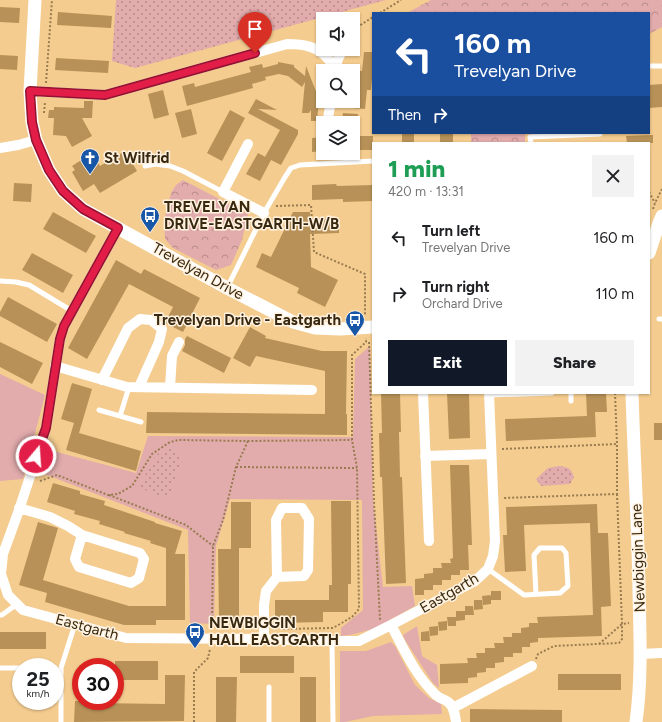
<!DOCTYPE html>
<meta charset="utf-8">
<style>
body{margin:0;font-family:Figtree,sans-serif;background:#f2f2f2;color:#202124;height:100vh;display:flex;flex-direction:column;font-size:15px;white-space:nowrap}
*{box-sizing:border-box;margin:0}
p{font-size:13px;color:#757577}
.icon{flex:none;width:22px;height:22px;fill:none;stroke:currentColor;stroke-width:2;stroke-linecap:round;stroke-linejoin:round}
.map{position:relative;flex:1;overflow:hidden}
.side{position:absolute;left:372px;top:142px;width:278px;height:252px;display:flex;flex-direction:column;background:#fff;border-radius:0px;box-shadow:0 1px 3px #0004}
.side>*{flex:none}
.top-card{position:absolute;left:372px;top:12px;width:278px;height:122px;border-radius:0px;box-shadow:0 1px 3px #0004;background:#1a4fa0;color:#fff;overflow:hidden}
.buttons{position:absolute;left:316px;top:12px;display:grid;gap:8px}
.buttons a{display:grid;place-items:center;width:44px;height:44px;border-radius:0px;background:#fff;box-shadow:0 1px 3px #0004;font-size:20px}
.speed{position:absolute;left:12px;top:658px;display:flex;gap:8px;font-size:20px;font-weight:700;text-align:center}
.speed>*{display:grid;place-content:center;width:52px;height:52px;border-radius:50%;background:#fff;box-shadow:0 1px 3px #0004;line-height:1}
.speed small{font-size:10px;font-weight:400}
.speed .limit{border:6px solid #d22;background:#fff;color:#111}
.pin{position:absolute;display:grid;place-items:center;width:34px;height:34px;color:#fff;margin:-41px -17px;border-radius:50% 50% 50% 0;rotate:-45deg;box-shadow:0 0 4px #0007}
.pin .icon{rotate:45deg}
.me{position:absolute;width:44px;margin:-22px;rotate:18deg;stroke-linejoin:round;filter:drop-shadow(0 0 3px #0008)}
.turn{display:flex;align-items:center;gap:14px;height:84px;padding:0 16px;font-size:18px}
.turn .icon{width:52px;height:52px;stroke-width:2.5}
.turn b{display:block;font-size:28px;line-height:34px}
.then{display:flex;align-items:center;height:38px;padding:0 16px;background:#0003;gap:8px;font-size:15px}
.round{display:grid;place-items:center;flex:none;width:42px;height:42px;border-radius:0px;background:#f2f2f2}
.headline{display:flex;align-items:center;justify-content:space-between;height:68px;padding:0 16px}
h1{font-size:24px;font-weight:800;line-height:30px;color:#1e9e55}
.action{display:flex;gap:8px;margin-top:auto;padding:8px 16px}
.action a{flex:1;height:46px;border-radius:0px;background:#111827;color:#fff;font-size:16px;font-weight:800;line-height:46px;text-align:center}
.action a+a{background:#f2f2f2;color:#202124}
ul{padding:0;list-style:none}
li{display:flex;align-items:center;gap:12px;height:56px;padding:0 16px}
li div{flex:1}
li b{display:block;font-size:15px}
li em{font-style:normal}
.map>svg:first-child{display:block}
</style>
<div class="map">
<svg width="662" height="722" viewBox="0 0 662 722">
<defs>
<pattern id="forest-crowns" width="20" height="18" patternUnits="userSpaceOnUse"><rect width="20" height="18" fill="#e2abac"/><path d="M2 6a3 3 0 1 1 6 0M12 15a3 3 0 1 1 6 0" fill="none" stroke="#b88b8a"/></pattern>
<pattern id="park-dots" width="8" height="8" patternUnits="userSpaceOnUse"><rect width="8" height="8" fill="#e2abac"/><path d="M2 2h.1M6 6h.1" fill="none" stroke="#b88b8a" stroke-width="1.8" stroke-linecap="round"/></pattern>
</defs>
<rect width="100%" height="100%" fill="#f5cc8f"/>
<!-- grass -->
<path fill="#e2abac" d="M370,346L373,500L383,587L412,586L415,606L373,629L350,635L341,636V628L363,610L362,500L230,499L216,546L214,624L190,623L188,530L42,473L49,450L136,473L148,436L353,437L355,359Z
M0,374L45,395L23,479L0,481Z
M417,626L422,656L437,665L439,688L433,683L405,640L403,635Z
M391,642L395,646L415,685L429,698L441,704L442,714L373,716L345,722H340V651H366Z"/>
<!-- forest -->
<path fill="url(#forest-crowns)" d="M431,0H662V27L649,34V13H407Z
M471,133H525V143H471Z
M183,180L248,214L242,240L231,265L216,270L173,248L165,239L164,220L171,193L176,185Z"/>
<!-- park -->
<path fill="url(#park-dots)" d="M116,0H386L135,68L112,61Z
M171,448L183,457L170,493L163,497L140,488L145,475L157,454Z
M559,466C568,467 571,468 574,477L570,484L541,486L536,479L548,468Z"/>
<!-- building -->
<path fill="#b79157" d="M0,7L20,8L19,23L0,22Z
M58,12L112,16L111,28L57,25Z
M364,52H373V67L371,90H367L365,109L352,108L353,90H357L359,71H362Z
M0,55L18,56L17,70L0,69Z
M56,58L109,61L108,73L55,70Z
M278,62L294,65V67L305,76L306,66L319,99L317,121H311V110L309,113H302L305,82L302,87L288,76L279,74L265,77L266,80L252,84L253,88L187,106L182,86L194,83L195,87L251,72L249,67L262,64L263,68L278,64Z
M662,84V107L649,108V85Z
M163,90L169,115L154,119L148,94Z
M256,99L277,110L258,109L298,130V134L281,165L265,157L280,130L248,113Z
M84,101H93L92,118H82L92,136L72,147L66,136L53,135L54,118H48L49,110H54V107L84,108Z
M191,109L197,134L182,138L175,113Z
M230,110L245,118L222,161L207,153Z
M343,113L358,114L357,123L342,122Z
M402,133H414V143H402Z
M440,133H453V143H440Z
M653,135V143H627L626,136Z
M353,136H373V150H353Z
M323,137V151L312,152V138Z
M125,151L137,171L100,193L94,184L83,191L72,172L75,170L72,166L92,153L100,166Z
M258,153L271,160L260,181L246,174Z
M14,183L32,184L31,202L13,201Z
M336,184L337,186L373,185V201L343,202V199L312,200V185Z
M53,212L96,236L86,253L43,229Z
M293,212H310V219L339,218V233L310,234L311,267L338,280L325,307L297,293L299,288L256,267L262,253L271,257Z
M32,253L73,275L63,293L22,270Z
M116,260L141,274L144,269L200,298L183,332L165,323L173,307L129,284L87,359L68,348Z
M8,297L57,324L47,342L0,316V312Z
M250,327L266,336L265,338L322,351H347L346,414H347V435L146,433L147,412L325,414V371L256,356L250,367L233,358Z
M187,336L231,358L224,373L182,351L185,345V339Z
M0,342L43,363L32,384L0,367Z
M72,383L92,389L79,433L141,451L136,471L66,450L74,423L61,419Z
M381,393H400L401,432H399L400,477H402L406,583L386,584L382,477H380L379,433H382Z
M447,393H469L470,438L449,439Z
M586,393H606L607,412H595L596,437L506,441L505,419L587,416Z
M654,423H662V440H654Z
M450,465H469L472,545H468L469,570H460V575H451V580H442V585H433V590H424V595H415V579L424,578V574L433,573V568H442L441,563H451L450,559L453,558Z
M53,483L80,491V494L105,501L104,505L155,522V523L182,531L175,554H185V620H156V625H124L45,602L47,593L19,585L38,522L58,528L43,580L129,606H166V548L150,543L151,541L124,533L125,532L99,524L100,521L74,514L75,511L47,502Z
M331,501H351V584H348V612H323V622L275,623V600H329V585H332Z
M231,502H251V548H239V622H219L218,549H231Z
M597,504L598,533H608L611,606L601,607L602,636L538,638V642L530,643V647H522V653H513V657H504V662L495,663V668H486V672L477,673V677L468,678V683L440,684V664L468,663L467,658H477L476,653H485V648H495L494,643H504L503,637H512V633H521V628L529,627V623H538L537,617L593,615L590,523L524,525L526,571L505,572L503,535H507L506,507Z
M491,591H501V600H491Z
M491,595V604L483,605L482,596Z
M474,600H482L483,609L474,610Z
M465,606H473L474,615H465Z
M456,611H465V620L456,621Z
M447,617H456V626H448Z
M447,621V630L439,631L438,622Z
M438,626V635L430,636L429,627Z
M429,631L430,641H421V632Z
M0,632H46V649H0Z
M240,656H294V673H240Z
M115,661H158V680H115Z
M558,674H621V690H558Z
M165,675H185L184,721L74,722L75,701H94V703L165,704Z
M216,677H237L236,722H216Z
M300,677H316V722H300Z
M470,709L562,710V722H470Z"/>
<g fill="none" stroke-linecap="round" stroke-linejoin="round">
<!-- path -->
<path stroke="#987c50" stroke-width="2" stroke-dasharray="2 2" stroke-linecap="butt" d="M380,13L401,0
M353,28L359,26L373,17
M353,43L359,26
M46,83L52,0
M44,113L45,102
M649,192L655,203
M276,206L311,205L314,252L365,274V316
M653,209L655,203L662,189
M369,342L374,501L380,620
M615,393L617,444
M502,449L617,444V494L503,498
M236,467L357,468
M40,481L57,475L108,495L118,494L132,486L152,454L170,442L179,440L248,441L352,440
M617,494L622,624L629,623
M109,495L186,525L213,546
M212,629L213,546L223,520L236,467L248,441
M283,629L333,628L352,617L359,609L357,468L352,440V355L366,342V338
M599,644L622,624
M536,659L538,654L554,646L619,643L622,639V624
M194,722V672L208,658L210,649"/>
<!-- lane -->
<path stroke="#fff" stroke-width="5" d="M649,66H662
M531,143L530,137L600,134
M145,166L155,164L170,166L183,171L223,192
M0,281L16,282L29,285L72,311
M227,288L264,213L285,177L291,168L300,165L373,161
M659,319H662
M571,393V401
M489,395L552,393
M99,410L141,422
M120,416L129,387
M488,569L524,595L560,593L568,586L566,553L562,548H540L534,555L536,594
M0,615H2L17,604
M332,641L333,722
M0,668H21
M269,687V722
M61,722V668L75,624"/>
<!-- street -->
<path stroke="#fff" stroke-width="10" d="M335,71L338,59L343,49
M30,91L105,95L287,44C302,44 318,46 328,59C331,62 333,66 335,70
M328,118L331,101
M248,144L223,192L264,213
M0,148L18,145L36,140
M118,228L64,326L60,339L46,428L19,510L3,554L1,574L8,595L23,610L126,638L264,639L317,641H359L391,625L475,581L488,569L493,556L495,541L489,393
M55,366L127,387L312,390
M102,380L128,328L140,319L151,320L162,329L159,342L139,387
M170,387L172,356L179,342
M423,393L429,541
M425,456L491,454
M19,508L50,517L68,526L82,535L75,559L79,567L131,583L139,578L144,559L140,553L82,535
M282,508H302L309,519L308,570L304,576L277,577L276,520Z
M391,625C404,649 415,675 435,694C438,698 444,699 448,702C454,706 455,715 456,722
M264,639V605L266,591L277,577
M640,654L662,653
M453,708L532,666"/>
<!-- secondary -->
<path stroke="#fff" stroke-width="13" d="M35,0L30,91L32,122L36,140L49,170L63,191L83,209L227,288L293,322L315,328L340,329L373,327
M649,253L659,223L662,216
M632,393C634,459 638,525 639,591C640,635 642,679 636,722"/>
</g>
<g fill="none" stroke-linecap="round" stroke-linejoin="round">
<defs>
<path id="route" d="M36,456L46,428L60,339L64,326L118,228L83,209L63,191L49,170L36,140L32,122L30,91L105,95L255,53"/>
</defs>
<!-- route casing -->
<use href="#route" stroke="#92132f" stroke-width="10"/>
<!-- route -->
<use href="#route" stroke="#e11d48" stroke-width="7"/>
</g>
<!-- icons -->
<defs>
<symbol id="church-pin" viewBox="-11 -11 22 30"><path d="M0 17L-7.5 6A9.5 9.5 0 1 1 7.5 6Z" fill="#1857a7" stroke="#fff2e0"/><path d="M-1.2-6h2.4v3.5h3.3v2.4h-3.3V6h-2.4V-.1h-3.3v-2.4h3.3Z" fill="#fff"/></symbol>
<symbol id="bus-pin" viewBox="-11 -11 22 30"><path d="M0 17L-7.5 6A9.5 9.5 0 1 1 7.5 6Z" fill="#1857a7" stroke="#fff2e0"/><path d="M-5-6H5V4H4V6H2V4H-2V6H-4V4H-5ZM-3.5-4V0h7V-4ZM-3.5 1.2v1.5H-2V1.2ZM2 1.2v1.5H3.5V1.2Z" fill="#fff"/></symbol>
</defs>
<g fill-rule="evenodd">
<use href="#church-pin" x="79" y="147" width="22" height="30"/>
<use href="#bus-pin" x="139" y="205" width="22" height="30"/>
<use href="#bus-pin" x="344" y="309" width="22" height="30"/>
<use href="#bus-pin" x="184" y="621" width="22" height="30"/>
</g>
<g text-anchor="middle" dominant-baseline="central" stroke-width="3" stroke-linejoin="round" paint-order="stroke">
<!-- poi labels -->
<g font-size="15" font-weight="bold" fill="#38280f" stroke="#fff2e0" text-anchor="start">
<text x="104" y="158">St Wilfrid</text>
<text x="164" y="207">TREVELYAN<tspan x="164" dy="17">DRIVE-EASTGARTH-W/B</tspan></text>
<text x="341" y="320" text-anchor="end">Trevelyan Drive - Eastgarth</text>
<text x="209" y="623">NEWBIGGIN<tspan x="209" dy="17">HALL EASTGARTH</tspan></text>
</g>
<!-- street labels -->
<g font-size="15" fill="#38280f" stroke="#fff2e0">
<text transform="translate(198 271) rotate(29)">Trevelyan Drive</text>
<text transform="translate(638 558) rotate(-92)">Newbiggin Lane</text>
<text transform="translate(449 593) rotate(-30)">Eastgarth</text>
<text transform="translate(87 627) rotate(15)">Eastgarth</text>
</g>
</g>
</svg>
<div class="buttons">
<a><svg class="icon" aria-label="sound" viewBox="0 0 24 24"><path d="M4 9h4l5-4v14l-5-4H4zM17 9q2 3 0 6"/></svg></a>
<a><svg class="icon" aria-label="search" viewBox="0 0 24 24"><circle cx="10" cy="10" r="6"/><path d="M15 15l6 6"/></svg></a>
<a><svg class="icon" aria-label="layers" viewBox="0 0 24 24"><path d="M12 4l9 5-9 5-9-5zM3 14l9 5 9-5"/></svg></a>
</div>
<div class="speed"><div>25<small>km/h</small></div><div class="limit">30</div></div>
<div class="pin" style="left:255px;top:53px;background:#d93025"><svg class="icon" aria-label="arrive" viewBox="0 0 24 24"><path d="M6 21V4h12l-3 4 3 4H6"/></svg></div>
<svg class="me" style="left:36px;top:456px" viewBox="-20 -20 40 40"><circle r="17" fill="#e11d48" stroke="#fff" stroke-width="3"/><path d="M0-11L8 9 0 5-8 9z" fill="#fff"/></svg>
<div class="top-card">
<div class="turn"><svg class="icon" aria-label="left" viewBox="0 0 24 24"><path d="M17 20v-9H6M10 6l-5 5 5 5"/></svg><div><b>160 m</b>Trevelyan Drive</div></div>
<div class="then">Then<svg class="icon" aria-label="right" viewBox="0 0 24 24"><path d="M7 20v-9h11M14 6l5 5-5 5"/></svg></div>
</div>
<section class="side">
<div class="headline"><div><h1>1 min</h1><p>420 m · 13:31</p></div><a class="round"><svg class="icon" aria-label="close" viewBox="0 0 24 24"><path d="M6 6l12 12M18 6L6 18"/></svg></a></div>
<ul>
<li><svg class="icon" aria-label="left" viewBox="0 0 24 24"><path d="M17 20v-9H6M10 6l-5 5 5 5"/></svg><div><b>Turn left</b><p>Trevelyan Drive</p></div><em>160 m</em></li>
<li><svg class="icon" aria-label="right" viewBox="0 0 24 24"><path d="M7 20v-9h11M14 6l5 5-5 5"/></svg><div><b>Turn right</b><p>Orchard Drive</p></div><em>110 m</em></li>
</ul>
<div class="action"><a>Exit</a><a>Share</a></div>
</section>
</div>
